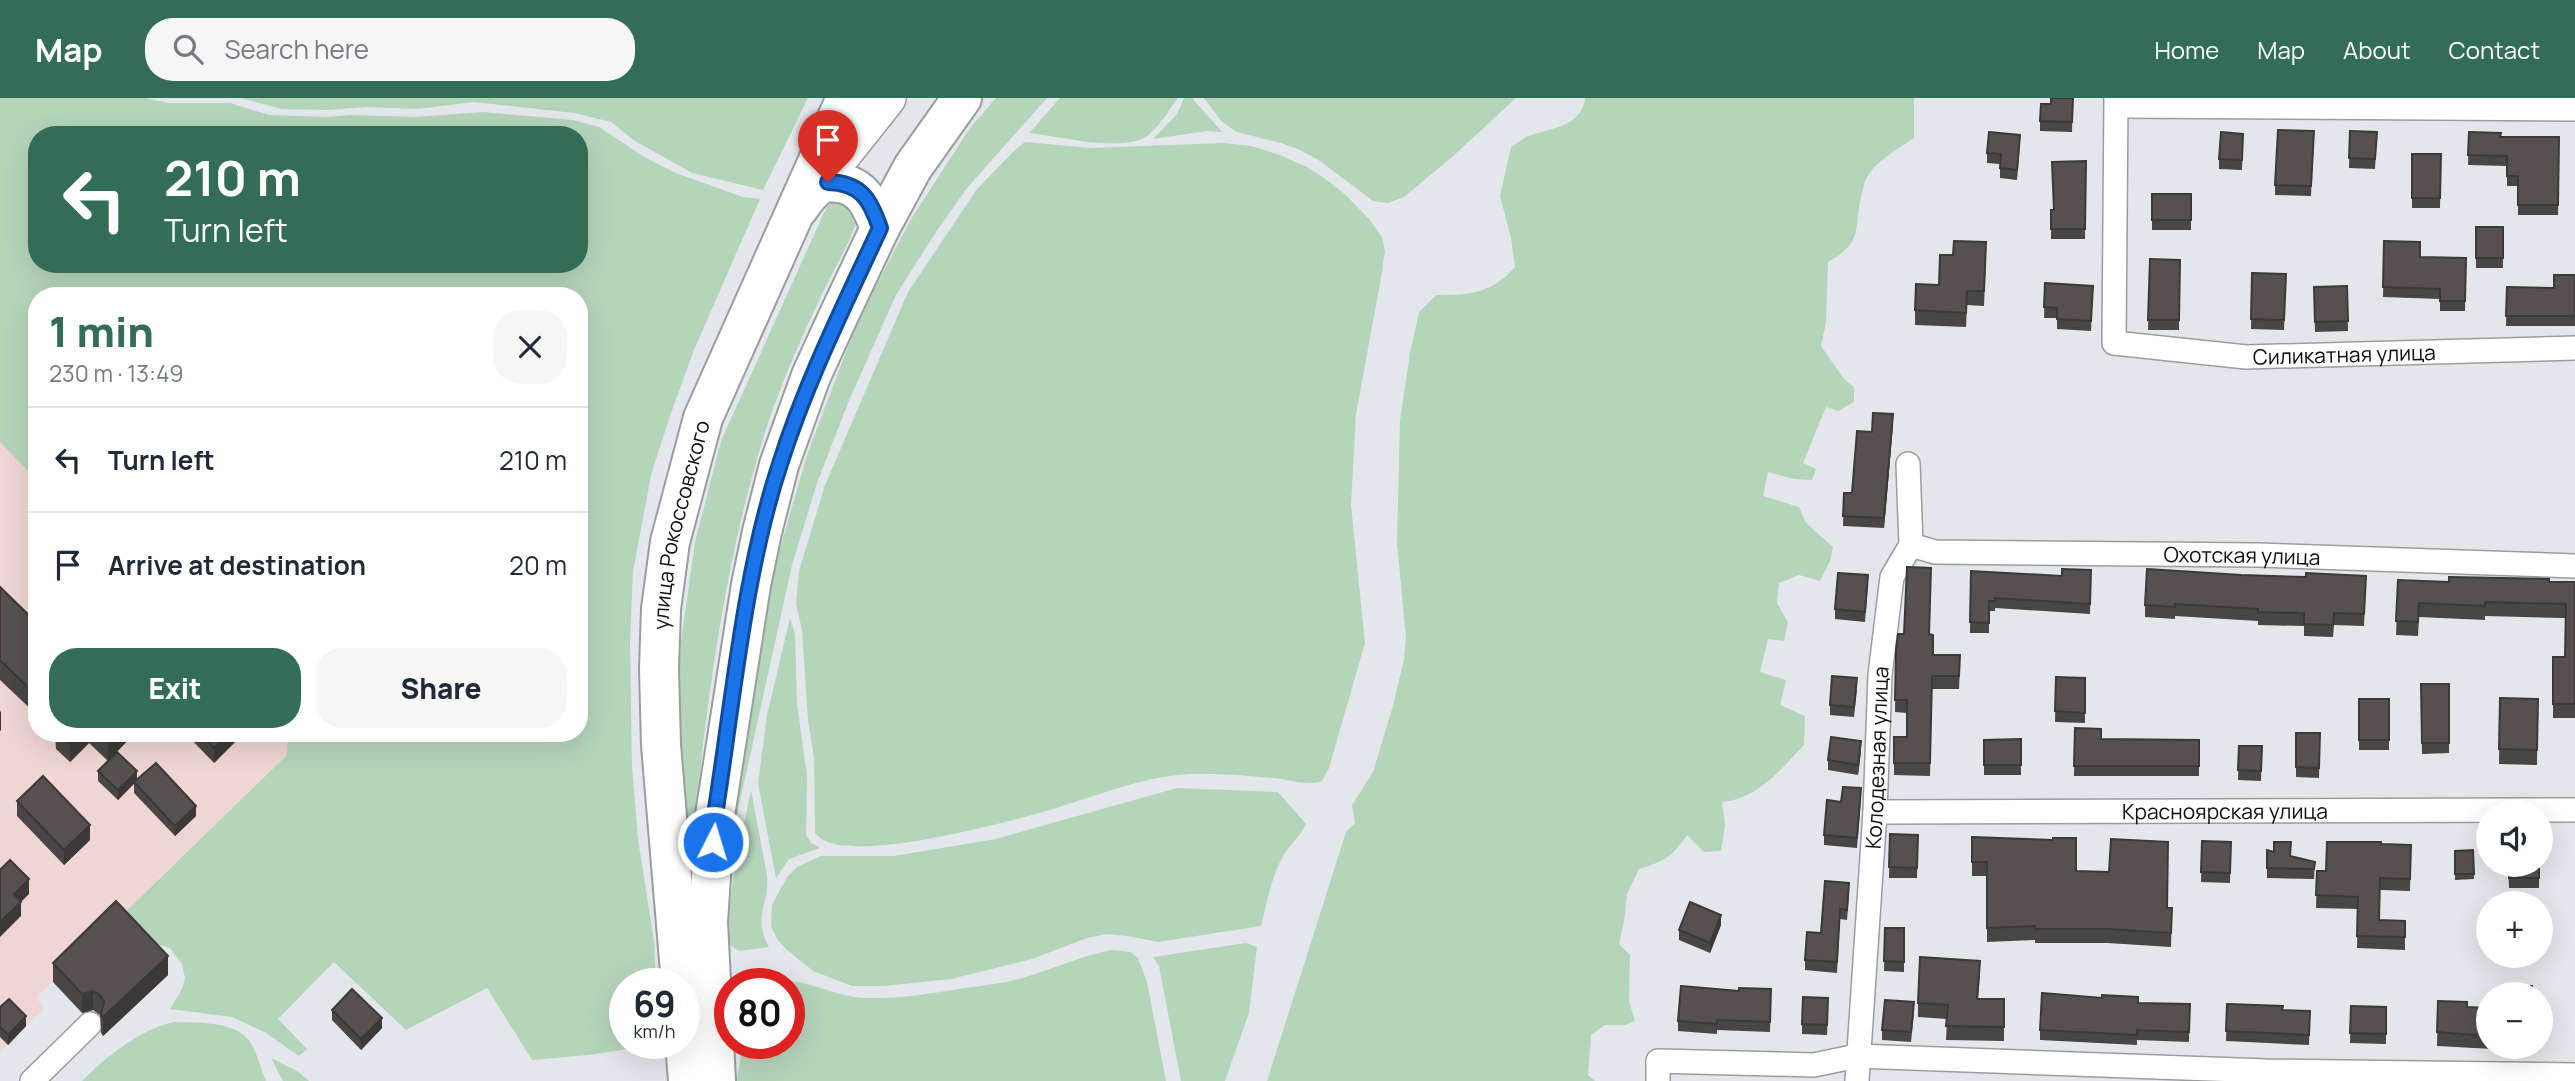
<!DOCTYPE html>
<meta charset="utf-8">
<style>
body{margin:0;font-family:Manrope,sans-serif;background:#f6f6f7;color:#1f2937;height:100vh;display:flex;flex-direction:column;font-size:26px;white-space:nowrap}
*{box-sizing:border-box;margin:0}
p{font-size:23px;color:#747a83}
.icon{flex:none;width:38px;height:38px;fill:none;stroke:currentColor;stroke-width:2;stroke-linecap:round;stroke-linejoin:round}
.map{position:relative;flex:1;overflow:hidden}
.drawer{position:absolute;left:28px;top:189px;width:560px;height:455px;display:flex;flex-direction:column;background:#fff;border-radius:28px;box-shadow:0 7px 28px #0002}
.drawer>*{flex:none}
.banner{position:absolute;left:28px;top:28px;width:560px;height:147px;border-radius:28px;box-shadow:0 7px 28px #0002;background:#336d56;color:#fff;overflow:hidden}
.buttons{position:absolute;left:2476px;top:702px;display:grid;gap:14px}
.buttons a{display:grid;place-items:center;width:77px;height:77px;border-radius:50%;background:#fff;box-shadow:0 7px 28px #0002;font-size:35px}
.speed{position:absolute;left:609px;top:870px;display:flex;gap:14px;font-size:35px;font-weight:700;text-align:center}
.speed>*{display:grid;place-content:center;width:91px;height:91px;border-radius:50%;background:#fff;box-shadow:0 7px 28px #0002;line-height:1}
.speed small{font-size:18px;font-weight:400}
.speed .limit{border:10px solid #d22;background:#fff;color:#111}
.pin{position:absolute;display:grid;place-items:center;width:60px;height:60px;color:#fff;margin:-72px -30px;border-radius:50% 50% 50% 0;rotate:-45deg;box-shadow:0 0 7px #0007}
.pin .icon{rotate:45deg}
.me{position:absolute;width:77px;margin:-38px;rotate:5deg;stroke-linejoin:round;filter:drop-shadow(0 0 5px #0008)}
.turn{display:flex;align-items:center;gap:24px;height:147px;padding:0 21px;font-size:32px}
.turn .icon{width:91px;height:91px;stroke-width:2.5}
.turn b{display:block;font-size:49px;line-height:60px}
.round{display:grid;place-items:center;flex:none;width:74px;height:74px;border-radius:28px;background:#f6f6f7}
.overview{display:flex;align-items:center;justify-content:space-between;height:119px;padding:0 21px}
h1{font-size:42px;font-weight:800;line-height:52px;color:#336d56}
.button{display:flex;gap:14px;margin-top:auto;padding:14px 21px}
.button a{flex:1;height:80px;border-radius:28px;background:#336d56;color:#fff;font-size:28px;font-weight:800;line-height:80px;text-align:center}
.button a+a{background:#f6f6f7;color:#1f2937}
ul{padding:0;list-style:none}
li{display:flex;align-items:center;gap:21px;height:105px;padding:0 21px;border-top:2px solid #e0e1e3}
li div{flex:1}
li b{display:block;font-size:26px}
li em{font-style:normal}
header{display:flex;align-items:center;gap:42px;box-sizing:border-box;height:98px;padding:0 35px;background:#336d56;color:#fff}
header strong{font-size:33px}
nav{display:flex;gap:38px;margin-inline-start:auto;font-size:24px}
.search{width:490px;height:63px;background:#f6f6f7;display:flex;align-items:center;gap:18px;box-sizing:border-box;padding:0 24px;border-radius:28px;color:#747a83;font-size:26px}
.map>svg:first-child{display:block}
</style>
<header>
<strong>Map</strong>
<div class="search"><svg class="icon" aria-label="search" viewBox="0 0 24 24"><circle cx="10" cy="10" r="6"/><path d="M15 15l6 6"/></svg>Search here</div>
<nav><a>Home</a><a>Map</a><a>About</a><a>Contact</a></nav>
</header>
<div class="map">
<svg width="2575" height="983" viewBox="0 0 2575 983">
<rect width="100%" height="100%" fill="#e3e7eb"/>
<!-- commercial -->
<path fill="#f0d6d2" d="M0,344L37,382V635H284L288,640L287,657L36,900L45,910L0,954Z"/>
<!-- green -->
<path fill="#b5d5bb" fill-rule="evenodd" d="M0,0H145L169,5H230L269,17L326,19L351,17L416,19L483,14L573,22L599,29L646,60L676,75L743,99L760,101L694,252L670,318L651,377L633,474L630,544L632,669L638,741L654,843L656,885L625,886V945L659,946L589,957L532,962L487,890L406,932L334,864L278,921L307,951L299,958L266,935L232,919L170,911L182,891L185,880L182,866L170,850L132,839L116,823L287,657L288,640L284,635H579V198H37V382L0,344ZM37,37H579V166H37Z
M241,0H808L763,92L692,75L635,43L611,24L574,15L474,4L418,11L367,9L326,12L282,11Z
M996,0H1047L967,90L934,137L896,197L848,305L817,385L792,467L723,781L769,488L808,354L859,220L911,121L970,30Z
M1060,0H1178C1169,12 1159,29 1147,38C1122,55 1058,38 1029,35Z
M1184,0H1192L1222,34L1207,33L1153,41L1177,16Z
M1204,0H1516L1452,59L1404,99L1388,105L1373,103L1320,63L1300,52L1281,45L1237,34L1222,24Z
M1585,0H1914V40C1898,51 1877,62 1867,79C1864,83 1864,90 1862,95C1853,129 1865,144 1828,164L1826,225L1821,248L1844,281L1854,289V304L1838,313L1826,309L1803,365L1816,371L1812,382L1794,381L1768,374L1763,398L1799,409L1806,425L1833,449L1830,463L1820,483L1799,477L1779,485L1777,505L1788,524L1784,543L1768,541L1760,574L1786,582L1780,607L1805,618L1804,647C1781,671 1758,701 1722,704L1725,727L1721,753L1704,754L1687,737C1672,759 1665,763 1639,771L1627,796L1624,823L1619,846L1630,857L1629,903L1635,923L1625,927H1605L1591,937L1588,977L1595,983H1267L1346,734L1355,725L1352,707L1373,674L1393,608L1404,561L1406,540L1397,445L1400,322L1410,255L1419,214L1436,197C1469,197 1491,196 1515,169L1511,140L1500,98L1511,49C1516,46 1521,42 1526,39C1548,30 1582,30 1585,0Z
M1025,44L1091,50L1224,45L1251,48L1280,57L1309,70L1328,83L1346,97L1369,121L1382,139L1385,153L1381,180L1356,316L1351,407L1365,545L1329,670L1322,683C1306,688 1291,682 1275,680C1247,678 1219,675 1190,676C1137,679 1087,702 1036,716C997,726 839,770 815,735L814,660L808,622L802,532L796,506L799,473L825,387L908,194L977,91L1017,50Z
M845,99L857,123C849,146 836,168 825,190C803,236 782,283 766,331C720,477 704,628 689,779L678,613L681,544L695,444L721,343L827,108L836,101Z
M790,520L795,536L797,605L807,678L806,737L811,745L820,750L789,761L776,780L758,686L767,617Z
M1177,690L1278,694L1306,726C1300,739 1290,746 1283,758C1271,780 1267,805 1261,828L1158,844L1127,838L1106,836L1087,840L1032,861L951,881L884,888H852L813,873L785,850L777,841L771,828L772,807L787,779L797,769L821,758H894L996,741Z
M751,692L767,777C770,805 752,819 769,849L739,853L730,847C725,799 742,739 751,692Z
M1246,845L1257,849L1249,915L1225,983H1181L1159,868L1153,859Z
M1111,852L1130,854L1138,860L1147,884L1166,983H736L744,945H789V886L777,885L780,882C811,882 837,900 868,900C900,901 934,895 965,890C986,887 1009,885 1029,878C1057,869 1082,858 1111,852Z
M174,924C197,925 239,922 252,947C258,958 261,971 266,983H82C106,959 140,931 174,924Z
M271,960L297,973L309,983H283Z"/>
<g fill="none" stroke-linecap="round" stroke-linejoin="round">
<defs>
<g id="minor">
<path id="s1" d="M2116,0L2114,245L2246,259L2575,250"/>
<path d="M2117,8L2575,11"/>
<path id="s2" d="M1911,447L1935,454L2258,457L2575,468"/>
<path id="s3" d="M1875,714L2575,712"/>
<path d="M32,983L90,926"/>
<path d="M1658,983V963L1814,967L1857,958L2266,973L2575,977"/>
<path id="s4" d="M1857,983L1875,714L1880,577L1892,479L1911,447L1908,366"/>
</g>
<path id="primary" d="M817,88L887,0"/>
<g id="trunk">
<path d="M799,110C804,103 810,94 817,89C822,84 831,84 838,85C863,87 872,109 880,130"/>
<path id="s5" d="M681,886L661,647L659,571L661,511L670,444L703,320L846,0"/>
<path d="M684,932L688,983"/>
<path d="M716,983L708,824L715,717L751,487L762,434L779,367L811,278L837,221L880,130L913,69L962,0"/>
</g>
</defs>
<!-- minor casing -->
<use href="#minor" stroke="#999da0" stroke-width="26"/>
<!-- primary casing -->
<use href="#primary" stroke="#999da0" stroke-width="40"/>
<!-- trunk casing -->
<use href="#trunk" stroke="#999da0" stroke-width="42"/>
<!-- minor -->
<use href="#minor" stroke="#fff" stroke-width="23"/>
<!-- primary -->
<use href="#primary" stroke="#fff" stroke-width="37"/>
<!-- trunk -->
<use href="#trunk" stroke="#fff" stroke-width="38"/>
</g>
<!-- wall -->
<path fill="#4a4645" d="M2073,0L2072,34L2040,33V23Z
M2314,33L2311,98L2275,97V87Z
M2350,33L2377,34L2375,71L2349,70Z
M2469,34L2500,39H2559L2558,117H2518V88H2507V68L2468,67Z
M2243,46L2242,72L2219,71V61Z
M2020,47L2017,82L2000,80V66L1987,65V55Z
M2412,56H2441L2440,110H2412Z
M2086,63L2085,141H2051V112H2053Z
M2152,96H2191V132H2152Z
M2476,129H2503V170H2476Z
M2384,143L2420,159L2466,160L2465,213H2440V201L2383,199Z
M1986,159L1984,208L1967,207L1966,229L1915,227V212L1939,187Z
M2150,161L2180,162L2179,232H2148Z
M2252,175L2286,176L2284,232L2251,231Z
M2575,177V228H2506L2507,189L2554,190Z
M2045,185L2093,188L2091,233L2057,231V220H2044Z
M2347,188L2348,233L2315,234L2314,189Z
M1893,326L1884,430L1843,428L1844,395H1852L1872,334Z
M2091,472L2090,516L1995,510V513H1989V535H1970L1971,473L2062,478Z
M2241,477L2306,479L2366,478L2364,528L2334,527L2333,539L2304,538V528L2258,527V523L2175,518V521L2145,519V507Z
M2398,482L2449,484H2575V620H2553V559H2565V520L2485,518V522L2419,519L2418,538L2396,537Z
M1868,487L1865,524L1835,521V511Z
M0,489L37,525V617L0,582Z
M1929,536L1933,557L1960,570L1959,591H1932L1930,678L1894,677V639H1907V615L1895,614L1896,552Z
M2056,579L2085,580V625L2055,624Z
M2421,586H2449V655L2422,656Z
M1857,591L1854,619L1830,617V607Z
M2500,600L2538,601L2537,667L2499,666Z
M2359,601H2389V652H2359Z
M2075,630L2101,641L2199,642V678H2074Z
M55,635H133V637L108,663L89,645L70,664L56,651Z
M185,635H244L214,665Z
M2296,635H2320L2319,680L2296,679Z
M2021,641V677H1984V642Z
M2239,648H2262L2261,683L2238,682Z
M1861,653L1858,677L1828,672V662Z
M98,673L137,682L196,718L175,738L134,695V685L118,702L98,683Z
M1861,700L1857,750L1824,747V737L1841,704Z
M17,703L90,742L64,767L17,718Z
M1890,736L1918,737L1917,780H1889Z
M1972,739L2076,773L2167,810H2172L2171,849L2107,845H2035V842L1987,844V778H1972Z
M2202,743L2231,744L2230,785L2201,784Z
M2381,746L2411,747L2410,793L2380,792L2379,822L2405,823V852L2357,850L2358,811L2316,810L2317,773H2326Z
M2267,752L2315,764L2314,781L2267,780Z
M2473,752L2474,781L2455,782V753Z
M2508,766H2539V790H2509Z
M1849,796L1847,822L1840,821L1837,875L1805,872V862L1821,835Z
M1721,827L1710,855L1679,842V832Z
M1885,830H1904V874L1884,873Z
M53,865L168,877L103,938L101,935L100,917L93,912L82,915L53,884Z
M1980,877L1978,901H2004V943L1946,942L1947,921L1918,919V905Z
M1771,891L1770,934L1717,932V936L1678,933V923L1739,893Z
M2438,903L2467,909L2488,910V948H2531L2530,953L2437,948Z
M2138,905L2190,906L2189,944L2137,942V947L2040,942V932Z
M2227,906L2282,912L2310,913L2309,947L2226,943Z
M2351,908L2386,909V946L2350,945Z
M0,909L26,928L8,947L0,939Z
M1828,910L1827,937L1802,936V926Z
M332,912L382,930L361,952L332,922Z
M1914,915L1911,944L1882,942V932Z"/>
<!-- shaded-wall -->
<path fill="#3c3938" d="M1893,316V326L1884,430V420Z
M1,613V632L0,633V614Z
M79,635H89V645L70,664V645Z
M115,635H133V637L108,663V643Z
M229,635H244L214,665V650Z
M1861,643V653L1858,677V667Z
M137,673V683L118,702V692Z
M196,708V718L175,738V728Z
M90,727V742L64,767V752Z
M29,781V796L21,804V818L0,839V824L14,796Z
M1721,817V827L1710,855V845Z
M168,858V877L103,938V919Z
M93,893V912L82,915V896Z
M26,918V928L8,947V937Z
M382,920V930L361,952V941Z"/>
<!-- building -->
<path fill="#565150" stroke="#3c3938" stroke-width="2" d="M2051,0H2073L2072,24L2040,23L2041,6H2051Z
M2278,32L2314,33L2311,88L2275,87Z
M2350,33L2377,34L2375,61L2349,60Z
M1989,34L2020,37L2017,72L2000,70L2001,56L1987,55Z
M2221,34L2243,36L2242,62L2219,61Z
M2469,34L2501,35L2500,39H2559L2558,107H2518V78H2507V58L2468,57Z
M2412,56H2441L2440,100H2412Z
M2086,63L2085,131H2051V112H2054L2052,64Z
M2152,96H2191V122H2152Z
M2476,129H2503V160H2476Z
M1954,143L1986,144L1984,193H1967L1966,215L1915,212L1916,186L1939,187L1940,157H1953Z
M2384,143L2420,144V159L2466,160L2465,203H2440V191L2383,189Z
M2150,161L2180,162L2179,222H2148Z
M2252,175L2286,176L2284,222L2251,221Z
M2554,177H2575V218H2506L2507,189L2554,190Z
M2045,185L2093,188L2091,223L2057,221V210L2044,209Z
M2347,188L2348,223L2315,224L2314,189Z
M1873,315L1893,316L1884,420L1843,418L1844,395H1852L1857,333L1872,334Z
M1907,469L1931,470L1929,536L1933,537V557H1960L1959,578H1932L1930,665H1894V639H1907V602H1895L1896,552L1898,536H1904Z
M2062,471L2091,472L2090,506L1995,500V503H1989V525L1970,524L1971,473L2062,478Z
M2147,471L2241,477L2306,479V475L2366,478L2364,516L2334,515L2333,527L2304,526V515L2258,514V511L2175,506V509L2145,507Z
M1838,475L1868,477L1865,514L1835,511Z
M2449,479L2549,481V484H2575V606H2553V559H2565L2566,506L2485,504V508L2419,505L2418,524L2396,523L2398,482L2449,484Z
M0,489L37,525V598L0,562Z
M1832,578L1857,580L1854,609L1830,607Z
M2056,579L2085,580V615L2055,613Z
M2421,586H2449V645H2422Z
M2500,600L2538,601L2537,652L2499,651Z
M2359,601H2389V642H2359Z
M2075,630L2101,631V641L2199,642V668H2074Z
M60,635H79L70,645Z
M99,635H115L108,643Z
M200,635H229L214,650Z
M2296,635H2320L2319,670L2296,669Z
M1831,639L1861,643L1858,667L1828,662Z
M2021,641V667H1984V642Z
M2239,648H2262L2261,673L2238,672Z
M117,654L137,673L118,692L98,673Z
M156,665L196,708L175,728L134,684Z
M43,678L90,727L64,752L17,703Z
M1843,689L1861,690L1857,740L1824,737L1827,702L1841,704Z
M1890,736L1918,737L1917,770L1889,769Z
M1972,739L2053,742V740H2076V773L2109,774L2111,741L2168,744L2167,810H2172L2171,835L2107,831H2035V828L1987,830V764H1972Z
M2202,743L2231,744L2230,775L2201,774Z
M2274,744H2291L2290,758L2315,764L2314,771L2267,770V752L2274,754Z
M2327,744H2381V746L2411,747L2410,781L2380,780L2379,822L2405,823V839L2357,838L2358,799L2316,797L2317,773H2326Z
M2473,752L2474,776H2455V753Z
M10,762L29,781L14,796L21,804L0,824V772Z
M2509,766H2539V780H2509Z
M1825,783L1849,785L1847,812L1840,811L1837,864L1805,862L1807,834L1821,835Z
M116,803L168,858L103,919L101,916L104,904L100,897L93,893L82,896L53,865Z
M1690,804L1721,817L1710,845L1679,832Z
M1885,830H1904V864L1884,863Z
M1920,859L1980,863L1977,901H2004V929L1946,928L1948,907L1918,905Z
M1681,888L1739,893V890L1771,891L1770,924L1717,922V926L1678,923Z
M2512,888H2532V896H2511Z
M352,891L382,920L361,941L332,912Z
M2042,895L2102,900V897L2138,899V905L2190,906L2189,934L2137,932V937L2040,932Z
M1803,899L1828,900L1827,927L1802,926Z
M9,901L26,918L8,937L0,929V909Z
M1885,902L1914,904L1911,934L1882,932Z
M2438,903L2467,904V909L2488,910V938L2437,934Z
M2227,906L2283,908L2282,912L2310,913L2309,937L2226,933Z
M2351,908L2386,909V936L2350,935Z"/>
<g fill="none" stroke-linecap="round" stroke-linejoin="round">
<defs>
<path id="route" d="M713,744L715,717C733,603 744,475 780,366C806,284 844,208 880,130C870,101 861,85 828,84"/>
</defs>
<!-- route casing -->
<use href="#route" stroke="#114b97" stroke-width="18"/>
<!-- route -->
<use href="#route" stroke="#1a73e8" stroke-width="12"/>
</g>
<g text-anchor="middle" dominant-baseline="central" stroke-width="7" stroke-linejoin="round" paint-order="stroke">
<!-- street labels -->
<g font-size="21" fill="#0d0e0f" stroke="#fff">
<text stroke="none"><textPath href="#s1" startOffset="476">Силикатная улица</textPath></text>
<text stroke="none"><textPath href="#s5" startOffset="462">улица Рокоссовского</textPath></text>
<text stroke="none"><textPath href="#s2" startOffset="332">Охотская улица</textPath></text>
<text stroke="none"><textPath href="#s4" startOffset="324">Колодезная улица</textPath></text>
<text stroke="none"><textPath href="#s3" startOffset="350">Красноярская улица</textPath></text>
</g>
</g>
</svg>
<div class="buttons">
<a><svg class="icon" aria-label="sound" viewBox="0 0 24 24"><path d="M4 9h4l5-4v14l-5-4H4zM17 9q2 3 0 6"/></svg></a>
<a>+</a>
<a>−</a>
</div>
<div class="speed"><div>69<small>km/h</small></div><div class="limit">80</div></div>
<div class="pin" style="left:828px;top:84px;background:#d93025"><svg class="icon" aria-label="arrive" viewBox="0 0 24 24"><path d="M6 21V4h12l-3 4 3 4H6"/></svg></div>
<svg class="me" style="left:713px;top:744px" viewBox="-20 -20 40 40"><circle r="17" fill="#1a73e8" stroke="#fff" stroke-width="3"/><path d="M0-11L8 9 0 5-8 9z" fill="#fff"/></svg>
<div class="banner">
<div class="turn"><svg class="icon" aria-label="left" viewBox="0 0 24 24"><path d="M17 20v-9H6M10 6l-5 5 5 5"/></svg><div><b>210 m</b>Turn left</div></div>
</div>
<section class="drawer">
<div class="overview"><div><h1>1 min</h1><p>230 m · 13:49</p></div><a class="round"><svg class="icon" aria-label="close" viewBox="0 0 24 24"><path d="M6 6l12 12M18 6L6 18"/></svg></a></div>
<ul>
<li><svg class="icon" aria-label="left" viewBox="0 0 24 24"><path d="M17 20v-9H6M10 6l-5 5 5 5"/></svg><div><b>Turn left</b></div><em>210 m</em></li>
<li><svg class="icon" aria-label="arrive" viewBox="0 0 24 24"><path d="M6 21V4h12l-3 4 3 4H6"/></svg><div><b>Arrive at destination</b></div><em>20 m</em></li>
</ul>
<div class="button"><a>Exit</a><a>Share</a></div>
</section>
</div>
